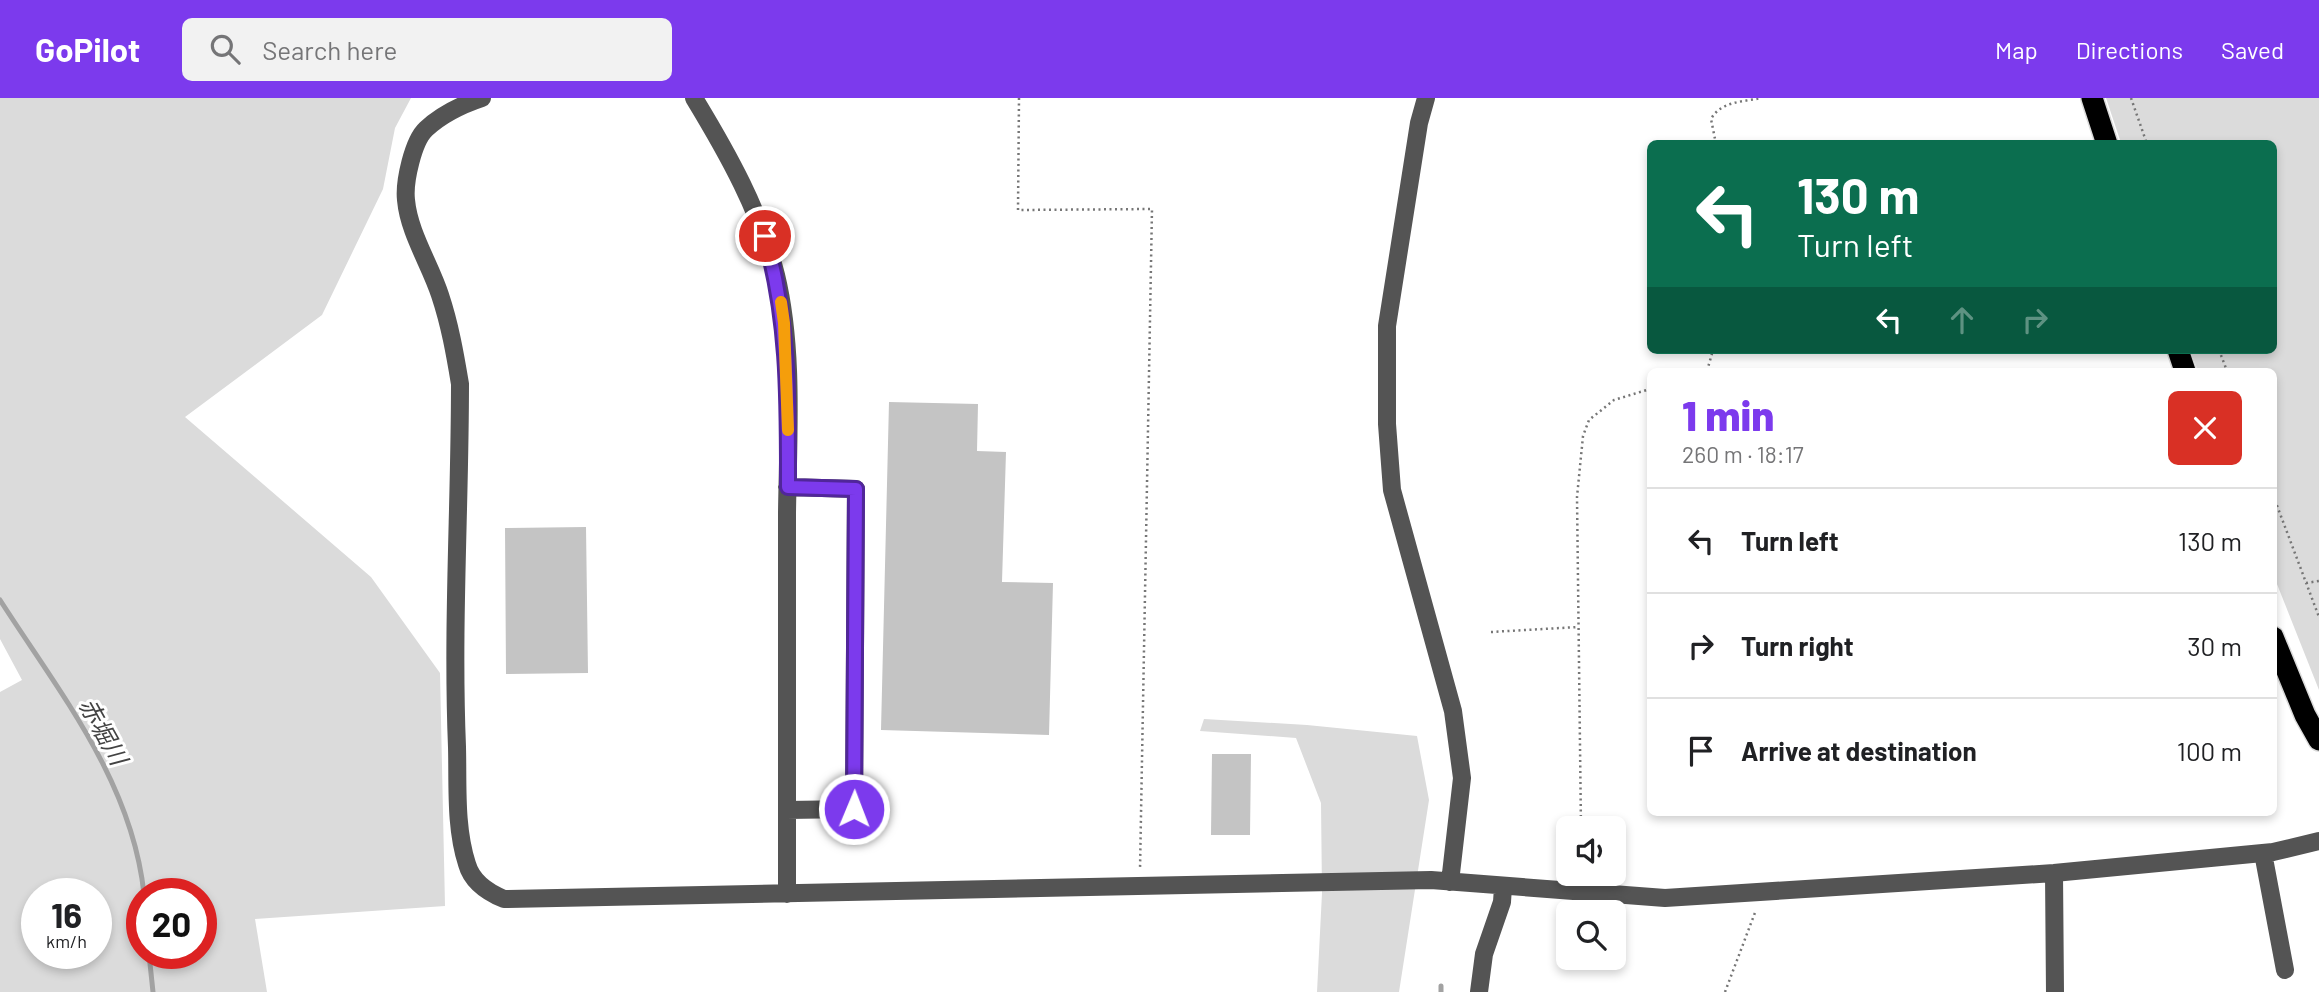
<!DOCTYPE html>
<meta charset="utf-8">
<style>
body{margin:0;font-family:Barlow,"Noto Sans JP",sans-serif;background:#f2f2f2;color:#202124;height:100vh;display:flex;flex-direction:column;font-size:26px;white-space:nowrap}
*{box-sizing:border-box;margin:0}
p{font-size:23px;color:#757577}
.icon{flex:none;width:38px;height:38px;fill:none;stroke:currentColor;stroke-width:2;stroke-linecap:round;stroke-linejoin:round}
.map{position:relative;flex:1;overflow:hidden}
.side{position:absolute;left:1647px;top:270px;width:630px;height:448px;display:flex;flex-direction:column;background:#fff;border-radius:10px;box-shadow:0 4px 10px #0003}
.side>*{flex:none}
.banner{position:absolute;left:1647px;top:42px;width:630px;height:214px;border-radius:10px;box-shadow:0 4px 10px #0003;background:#0b6e4f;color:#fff;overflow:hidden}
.tools{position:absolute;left:1556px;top:718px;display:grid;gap:14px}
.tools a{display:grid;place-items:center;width:70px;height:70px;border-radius:10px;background:#fff;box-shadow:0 4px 10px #0003;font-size:35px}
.speed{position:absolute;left:21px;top:780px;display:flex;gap:14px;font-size:35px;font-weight:700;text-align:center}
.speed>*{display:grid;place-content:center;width:91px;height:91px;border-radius:50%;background:#fff;box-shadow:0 4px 10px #0003;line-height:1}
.speed small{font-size:18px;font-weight:400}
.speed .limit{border:10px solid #d22;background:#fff;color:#111}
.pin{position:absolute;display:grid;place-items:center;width:60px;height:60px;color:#fff;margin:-30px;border:4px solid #fff;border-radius:50%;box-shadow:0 2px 7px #0007}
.me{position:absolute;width:77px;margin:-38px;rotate:1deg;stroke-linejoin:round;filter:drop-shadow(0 0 5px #0008)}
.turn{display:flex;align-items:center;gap:24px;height:147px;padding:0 35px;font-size:32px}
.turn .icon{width:91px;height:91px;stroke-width:2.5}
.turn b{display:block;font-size:49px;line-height:60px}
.lanes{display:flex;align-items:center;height:66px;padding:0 35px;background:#0003;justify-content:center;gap:35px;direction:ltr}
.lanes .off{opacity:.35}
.round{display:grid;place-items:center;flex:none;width:74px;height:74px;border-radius:10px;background:#f2f2f2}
.overview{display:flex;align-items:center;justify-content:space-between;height:119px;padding:0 35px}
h1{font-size:42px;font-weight:800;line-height:52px;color:#7c3aed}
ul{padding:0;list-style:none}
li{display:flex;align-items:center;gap:21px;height:105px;padding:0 35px;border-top:2px solid #e0e0e0}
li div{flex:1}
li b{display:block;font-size:26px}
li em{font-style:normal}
header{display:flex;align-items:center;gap:42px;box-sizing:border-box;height:98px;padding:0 35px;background:#7c3aed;color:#fff}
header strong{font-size:33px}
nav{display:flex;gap:38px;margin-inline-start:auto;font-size:24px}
.search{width:490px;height:63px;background:#f2f2f2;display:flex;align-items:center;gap:18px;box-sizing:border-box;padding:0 24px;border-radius:10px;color:#757577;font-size:26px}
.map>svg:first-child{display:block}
</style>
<header>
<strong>GoPilot</strong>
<div class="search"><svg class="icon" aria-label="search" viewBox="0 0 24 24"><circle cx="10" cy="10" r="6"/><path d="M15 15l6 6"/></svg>Search here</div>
<nav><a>Map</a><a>Directions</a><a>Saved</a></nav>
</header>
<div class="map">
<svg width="2319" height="894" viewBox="0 0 2319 894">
<rect width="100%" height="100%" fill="#fff"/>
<!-- green -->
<path fill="#dbdbdb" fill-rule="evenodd" d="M0,0H411L395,30L383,91L322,217L185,319L371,479L440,575L445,808L255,821L267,894H0V594L22,582L0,541ZM37,796H96V856H37ZM142,796H201V856H142Z
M2106,0H2319V592L2273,476V273H2198L2190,252H2273V46L2121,45Z
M1204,621L1307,627L1417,638L1429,702L1399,894H1317L1322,795L1321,705L1296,640L1200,633Z"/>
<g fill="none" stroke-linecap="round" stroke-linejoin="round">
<!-- stream -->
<path stroke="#a2a2a2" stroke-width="5" d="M0,502C59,594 132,683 144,796
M149,856L153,894
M1441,894V888"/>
</g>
<!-- building -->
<path fill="#c4c4c4" d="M889,304L978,306L977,353L1006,354L1002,484L1053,485L1049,637L881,632Z
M586,429L588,575L506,576L505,430Z
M1212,656H1251L1250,737H1211Z"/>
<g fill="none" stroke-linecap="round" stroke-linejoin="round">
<defs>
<path id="highway" d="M2092,0L2107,46
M2178,252L2185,273
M2273,539L2305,617L2319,642"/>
</defs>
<!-- highway casing -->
<use href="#highway" stroke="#dbdbdb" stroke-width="24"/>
<!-- path -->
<path stroke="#767676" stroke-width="2.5" stroke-dasharray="2 3.5" stroke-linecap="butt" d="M1019,0L1018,112L1152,111L1140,772
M2131,0L2147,46
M1716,46L1711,21C1721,3 1743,4 1761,0
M2219,252L2227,273
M1707,273L1713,252
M2273,397L2319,519
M2306,485L2319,483
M1491,534L1578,529
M1581,730L1577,399L1583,338L1589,322L1614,302L1650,291
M1725,894L1756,812"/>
<!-- minor -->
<path stroke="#545454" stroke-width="18" d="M482,0C464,6 441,17 426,31C413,43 404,84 406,102C409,135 430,166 440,197C450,227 455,256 460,286C460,407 452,528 457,649C458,687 455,729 467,766C472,784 487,794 504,801L1431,782L1665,800L2054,775L2273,754L2319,743
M694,0C728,56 760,113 776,177C794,251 788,338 787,415C787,542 787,669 787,796
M1426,0L1419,25L1387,228V326L1392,392L1453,613L1462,680L1450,784
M787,712L854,711L856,391L787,389
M2263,755L2285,872
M2054,775L2055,894
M1479,894L1484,856L1502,804L1503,789"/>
<!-- highway -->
<use href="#highway" stroke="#000" stroke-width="21"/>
</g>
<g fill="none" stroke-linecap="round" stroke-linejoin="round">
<defs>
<path id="route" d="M765,138C789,223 788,302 788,389L856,391L854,711"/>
</defs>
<!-- route casing -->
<use href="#route" stroke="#51269a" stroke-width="18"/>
<!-- route -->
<use href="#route" stroke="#7c3aed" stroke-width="12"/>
<!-- slow -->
<path stroke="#f59e0b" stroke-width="12" d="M781,204L784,225L788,332"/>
</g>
<g text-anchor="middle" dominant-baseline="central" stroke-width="6" stroke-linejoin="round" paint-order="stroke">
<!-- water labels -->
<g font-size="24" font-style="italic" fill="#434343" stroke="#fff">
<text transform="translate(104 633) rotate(61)">赤堀川</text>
</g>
</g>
</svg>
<div class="tools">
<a><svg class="icon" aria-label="sound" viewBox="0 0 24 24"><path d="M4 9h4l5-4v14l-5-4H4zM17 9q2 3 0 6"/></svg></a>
<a><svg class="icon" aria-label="search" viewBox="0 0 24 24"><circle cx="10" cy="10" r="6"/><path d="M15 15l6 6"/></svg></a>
</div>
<div class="speed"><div>16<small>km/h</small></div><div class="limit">20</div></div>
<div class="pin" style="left:765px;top:138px;background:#d93025"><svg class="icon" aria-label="arrive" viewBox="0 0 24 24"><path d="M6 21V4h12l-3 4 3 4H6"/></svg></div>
<svg class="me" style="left:854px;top:711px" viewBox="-20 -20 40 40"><circle r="17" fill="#7c3aed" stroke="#fff" stroke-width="3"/><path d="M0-11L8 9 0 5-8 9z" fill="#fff"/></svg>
<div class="banner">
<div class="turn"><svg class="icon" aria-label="left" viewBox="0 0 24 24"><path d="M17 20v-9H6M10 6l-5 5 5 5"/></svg><div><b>130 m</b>Turn left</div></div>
<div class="lanes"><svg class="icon" aria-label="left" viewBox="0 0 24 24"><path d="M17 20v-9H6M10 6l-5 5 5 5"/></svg><svg class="icon off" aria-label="ahead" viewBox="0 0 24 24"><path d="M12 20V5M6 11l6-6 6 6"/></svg><svg class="icon off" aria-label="right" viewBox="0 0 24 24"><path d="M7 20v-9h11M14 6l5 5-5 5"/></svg></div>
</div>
<section class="side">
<div class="overview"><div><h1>1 min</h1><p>260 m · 18:17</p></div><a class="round" style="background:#d93025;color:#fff"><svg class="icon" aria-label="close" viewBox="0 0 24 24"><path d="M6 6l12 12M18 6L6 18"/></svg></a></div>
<ul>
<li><svg class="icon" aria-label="left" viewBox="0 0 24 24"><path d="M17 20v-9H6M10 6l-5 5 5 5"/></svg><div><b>Turn left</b></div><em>130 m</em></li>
<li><svg class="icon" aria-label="right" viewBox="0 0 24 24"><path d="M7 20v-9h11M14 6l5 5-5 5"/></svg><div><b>Turn right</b></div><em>30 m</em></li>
<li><svg class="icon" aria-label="arrive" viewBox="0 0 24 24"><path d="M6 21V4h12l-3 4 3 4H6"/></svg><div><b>Arrive at destination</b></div><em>100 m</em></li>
</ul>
</section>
</div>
